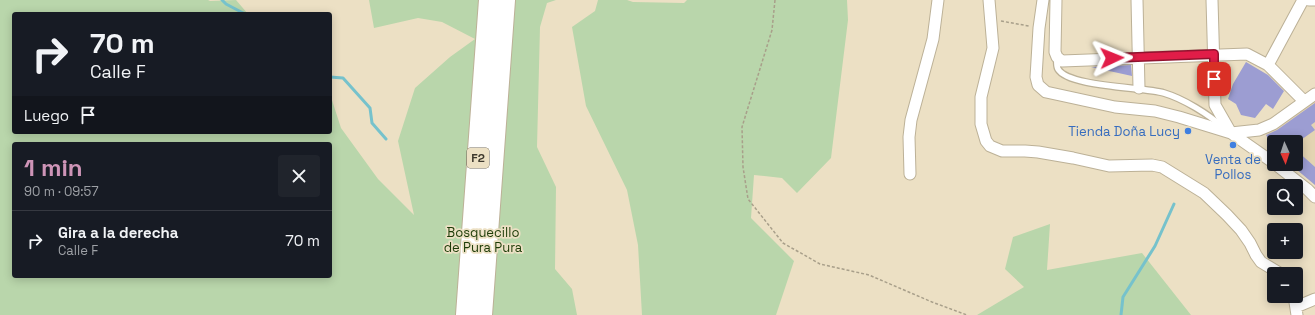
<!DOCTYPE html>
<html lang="es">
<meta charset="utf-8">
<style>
body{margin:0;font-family:"Space Grotesk",sans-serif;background:#20242c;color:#f1f3f6;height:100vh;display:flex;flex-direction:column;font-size:15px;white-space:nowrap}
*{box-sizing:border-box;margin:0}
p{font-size:13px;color:#9ea1a6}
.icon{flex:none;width:22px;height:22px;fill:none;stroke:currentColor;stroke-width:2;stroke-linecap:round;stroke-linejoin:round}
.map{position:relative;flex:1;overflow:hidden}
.sheet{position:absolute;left:12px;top:142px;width:320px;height:136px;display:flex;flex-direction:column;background:#171b24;border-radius:4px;box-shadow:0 2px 10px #0003}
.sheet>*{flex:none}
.guide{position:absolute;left:12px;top:12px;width:320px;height:122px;border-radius:4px;box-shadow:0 2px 10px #0003;background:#171b24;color:#f1f3f6;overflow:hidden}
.needle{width:26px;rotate:177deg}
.fabs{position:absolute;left:1267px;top:135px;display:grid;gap:8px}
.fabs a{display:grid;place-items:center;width:36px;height:36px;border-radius:4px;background:#171b24;box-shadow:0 2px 10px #0003;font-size:20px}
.pin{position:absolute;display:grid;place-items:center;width:34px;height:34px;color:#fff;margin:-17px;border-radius:8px;box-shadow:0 2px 6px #0006}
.me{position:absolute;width:44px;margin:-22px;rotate:88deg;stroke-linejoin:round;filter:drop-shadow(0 0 3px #0008)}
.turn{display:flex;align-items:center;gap:14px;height:84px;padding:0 12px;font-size:18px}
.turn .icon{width:52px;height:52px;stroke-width:2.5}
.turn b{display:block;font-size:28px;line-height:34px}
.then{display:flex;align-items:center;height:38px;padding:0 12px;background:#0003;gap:8px;font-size:15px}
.round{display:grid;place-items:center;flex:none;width:42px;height:42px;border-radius:4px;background:#20242c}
.head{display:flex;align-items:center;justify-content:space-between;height:68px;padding:0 12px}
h1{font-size:24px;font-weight:700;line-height:30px;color:#ce94b7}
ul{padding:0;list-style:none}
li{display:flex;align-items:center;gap:12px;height:60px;padding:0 12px;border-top:1px solid #363941}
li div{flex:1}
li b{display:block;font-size:15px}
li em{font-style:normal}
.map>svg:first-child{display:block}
</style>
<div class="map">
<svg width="1315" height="315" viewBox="0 0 1315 315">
<rect width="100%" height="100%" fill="#ece0c4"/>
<!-- built -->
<path fill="#e3d4b2" d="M1315,100V185L1290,164H1296V142H1274V148L1265,133Z"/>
<!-- green -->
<path fill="#b9d6ab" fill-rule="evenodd" d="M0,0H208L210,1L236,0L248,14H14V132H330V94L341,128L378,179L414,215L398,141L415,88L450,57L475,39L442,22L418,18L374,28L369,0H556L547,3L540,27L537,147L556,187L555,269L572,289L577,315H0ZM14,144H330V276H14Z
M598,0H627L633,2L684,3L687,0H847L848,20L831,158L797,193L782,178L754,175L751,218L794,261L776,315H642L638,245L627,190L586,106L572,27L595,11Z
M1050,224L1047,270L1142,253L1191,315H977L1024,287L1005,269L1013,237Z"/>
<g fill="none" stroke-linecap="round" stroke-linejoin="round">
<!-- stream -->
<path stroke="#76c2cc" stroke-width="3" d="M222,0L226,4L245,14
M330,77L343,78L370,108L372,123L386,139
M1121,315L1123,297L1155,246L1174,204"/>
</g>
<!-- building -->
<path fill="#9c9dd2" d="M1246,62L1268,75L1284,91L1273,109L1266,104L1255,118L1241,115L1236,104L1228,99L1233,84Z
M1131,65L1132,76L1091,67Z
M1315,103V122L1311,125L1315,130L1298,142H1270L1266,135L1277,130Z
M1296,150L1315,167V185L1296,169Z"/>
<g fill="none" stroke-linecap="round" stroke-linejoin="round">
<defs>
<path id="service" d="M1057,57C1057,61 1056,65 1058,69C1068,87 1143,87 1164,93C1184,99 1208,114 1224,128"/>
<path id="minor" d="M989,0L993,48L981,97V124L986,141L990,146L1002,151H1025L1038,152L1073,158L1109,166L1152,165L1162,167L1204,193L1227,215L1241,230L1250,243L1256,255L1261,262L1281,274
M1043,0L1039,28L1036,77L1038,85L1046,92L1115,107L1155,111L1179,117L1231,133L1274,163
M1056,0L1055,52L1057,57L1062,61L1247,54L1268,65L1304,101
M1137,0L1139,88
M1212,0L1215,105L1231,133L1259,130L1273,124L1315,94
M1309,0H1315
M1268,65L1303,0
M1275,164L1307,189L1315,197
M910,174L909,137L911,120L933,39L938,0
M1294,296L1297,315
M1296,307L1315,299"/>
<path id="motorway" d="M466,315L489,0
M482,315L505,0"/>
</defs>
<!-- service casing -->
<use href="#service" stroke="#bcb197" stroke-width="8"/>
<!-- minor casing -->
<use href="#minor" stroke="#bcb197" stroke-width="13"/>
<!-- motorway casing -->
<use href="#motorway" stroke="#bcb197" stroke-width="22"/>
<!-- path -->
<path stroke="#a89f8a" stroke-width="1.5" stroke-dasharray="3 2" stroke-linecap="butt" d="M775,0L772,30L742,127L743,167L748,199L783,243L820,264L869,275L932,302L967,315
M1001,21L1029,26"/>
<!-- service -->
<use href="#service" stroke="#fff" stroke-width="5.5"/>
<!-- minor -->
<use href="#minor" stroke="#fff" stroke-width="11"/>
<!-- motorway -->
<use href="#motorway" stroke="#fff" stroke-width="20"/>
</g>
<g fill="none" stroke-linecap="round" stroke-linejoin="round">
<defs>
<path id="route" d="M1112,58L1214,54V79"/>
</defs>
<!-- route casing -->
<use href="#route" stroke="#92132f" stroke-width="10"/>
<!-- route -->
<use href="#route" stroke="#e11d48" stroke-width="7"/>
</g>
<!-- markers -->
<g fill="#3f7fe0" stroke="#ece0c4" stroke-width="1.5">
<circle cx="1188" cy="131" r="4"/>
<circle cx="1233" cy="145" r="4"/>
</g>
<g text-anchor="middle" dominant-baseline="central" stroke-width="3.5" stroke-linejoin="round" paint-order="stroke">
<!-- shield labels -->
<rect fill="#ece0c4" stroke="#726b5b" stroke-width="1" x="467" y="148" width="22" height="20" rx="3"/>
<g font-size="12" font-weight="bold" fill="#3e392e">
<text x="478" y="158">F2</text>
</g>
<!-- shop labels -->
<g font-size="13" fill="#366cbe" stroke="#ece0c4" text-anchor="end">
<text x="1180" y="131">Tienda Doña Lucy</text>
<text x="1233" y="159" text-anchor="middle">Venta de<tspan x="1233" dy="15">Pollos</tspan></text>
</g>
<!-- park labels -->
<g font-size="13" fill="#1d3c08" stroke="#ece0c4">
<text x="483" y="232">Bosquecillo<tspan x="483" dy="15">de Pura Pura</tspan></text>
</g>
</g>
</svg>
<div class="fabs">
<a><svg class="needle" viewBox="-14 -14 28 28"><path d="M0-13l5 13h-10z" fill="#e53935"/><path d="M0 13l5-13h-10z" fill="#9ea1a6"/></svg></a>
<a><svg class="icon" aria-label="search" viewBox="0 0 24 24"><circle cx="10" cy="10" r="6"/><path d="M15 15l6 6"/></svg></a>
<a>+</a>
<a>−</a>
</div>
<div class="pin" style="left:1214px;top:79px;background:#d93025"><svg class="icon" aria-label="arrive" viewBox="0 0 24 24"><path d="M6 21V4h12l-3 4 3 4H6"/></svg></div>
<svg class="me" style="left:1112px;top:58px" viewBox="-20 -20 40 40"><path d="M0-17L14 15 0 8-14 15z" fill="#e11d48" stroke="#fff" stroke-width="4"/></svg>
<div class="guide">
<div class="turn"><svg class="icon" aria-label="right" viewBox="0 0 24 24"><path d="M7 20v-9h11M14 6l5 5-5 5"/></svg><div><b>70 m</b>Calle F</div></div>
<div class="then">Luego<svg class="icon" aria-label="arrive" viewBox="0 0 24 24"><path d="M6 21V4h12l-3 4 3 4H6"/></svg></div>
</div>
<section class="sheet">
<div class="head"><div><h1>1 min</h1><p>90 m · 09:57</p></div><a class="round"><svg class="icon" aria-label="close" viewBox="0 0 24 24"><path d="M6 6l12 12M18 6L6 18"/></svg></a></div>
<ul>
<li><svg class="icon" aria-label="right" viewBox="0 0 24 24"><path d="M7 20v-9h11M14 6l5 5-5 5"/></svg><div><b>Gira a la derecha</b><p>Calle F</p></div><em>70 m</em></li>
</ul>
</section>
</div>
